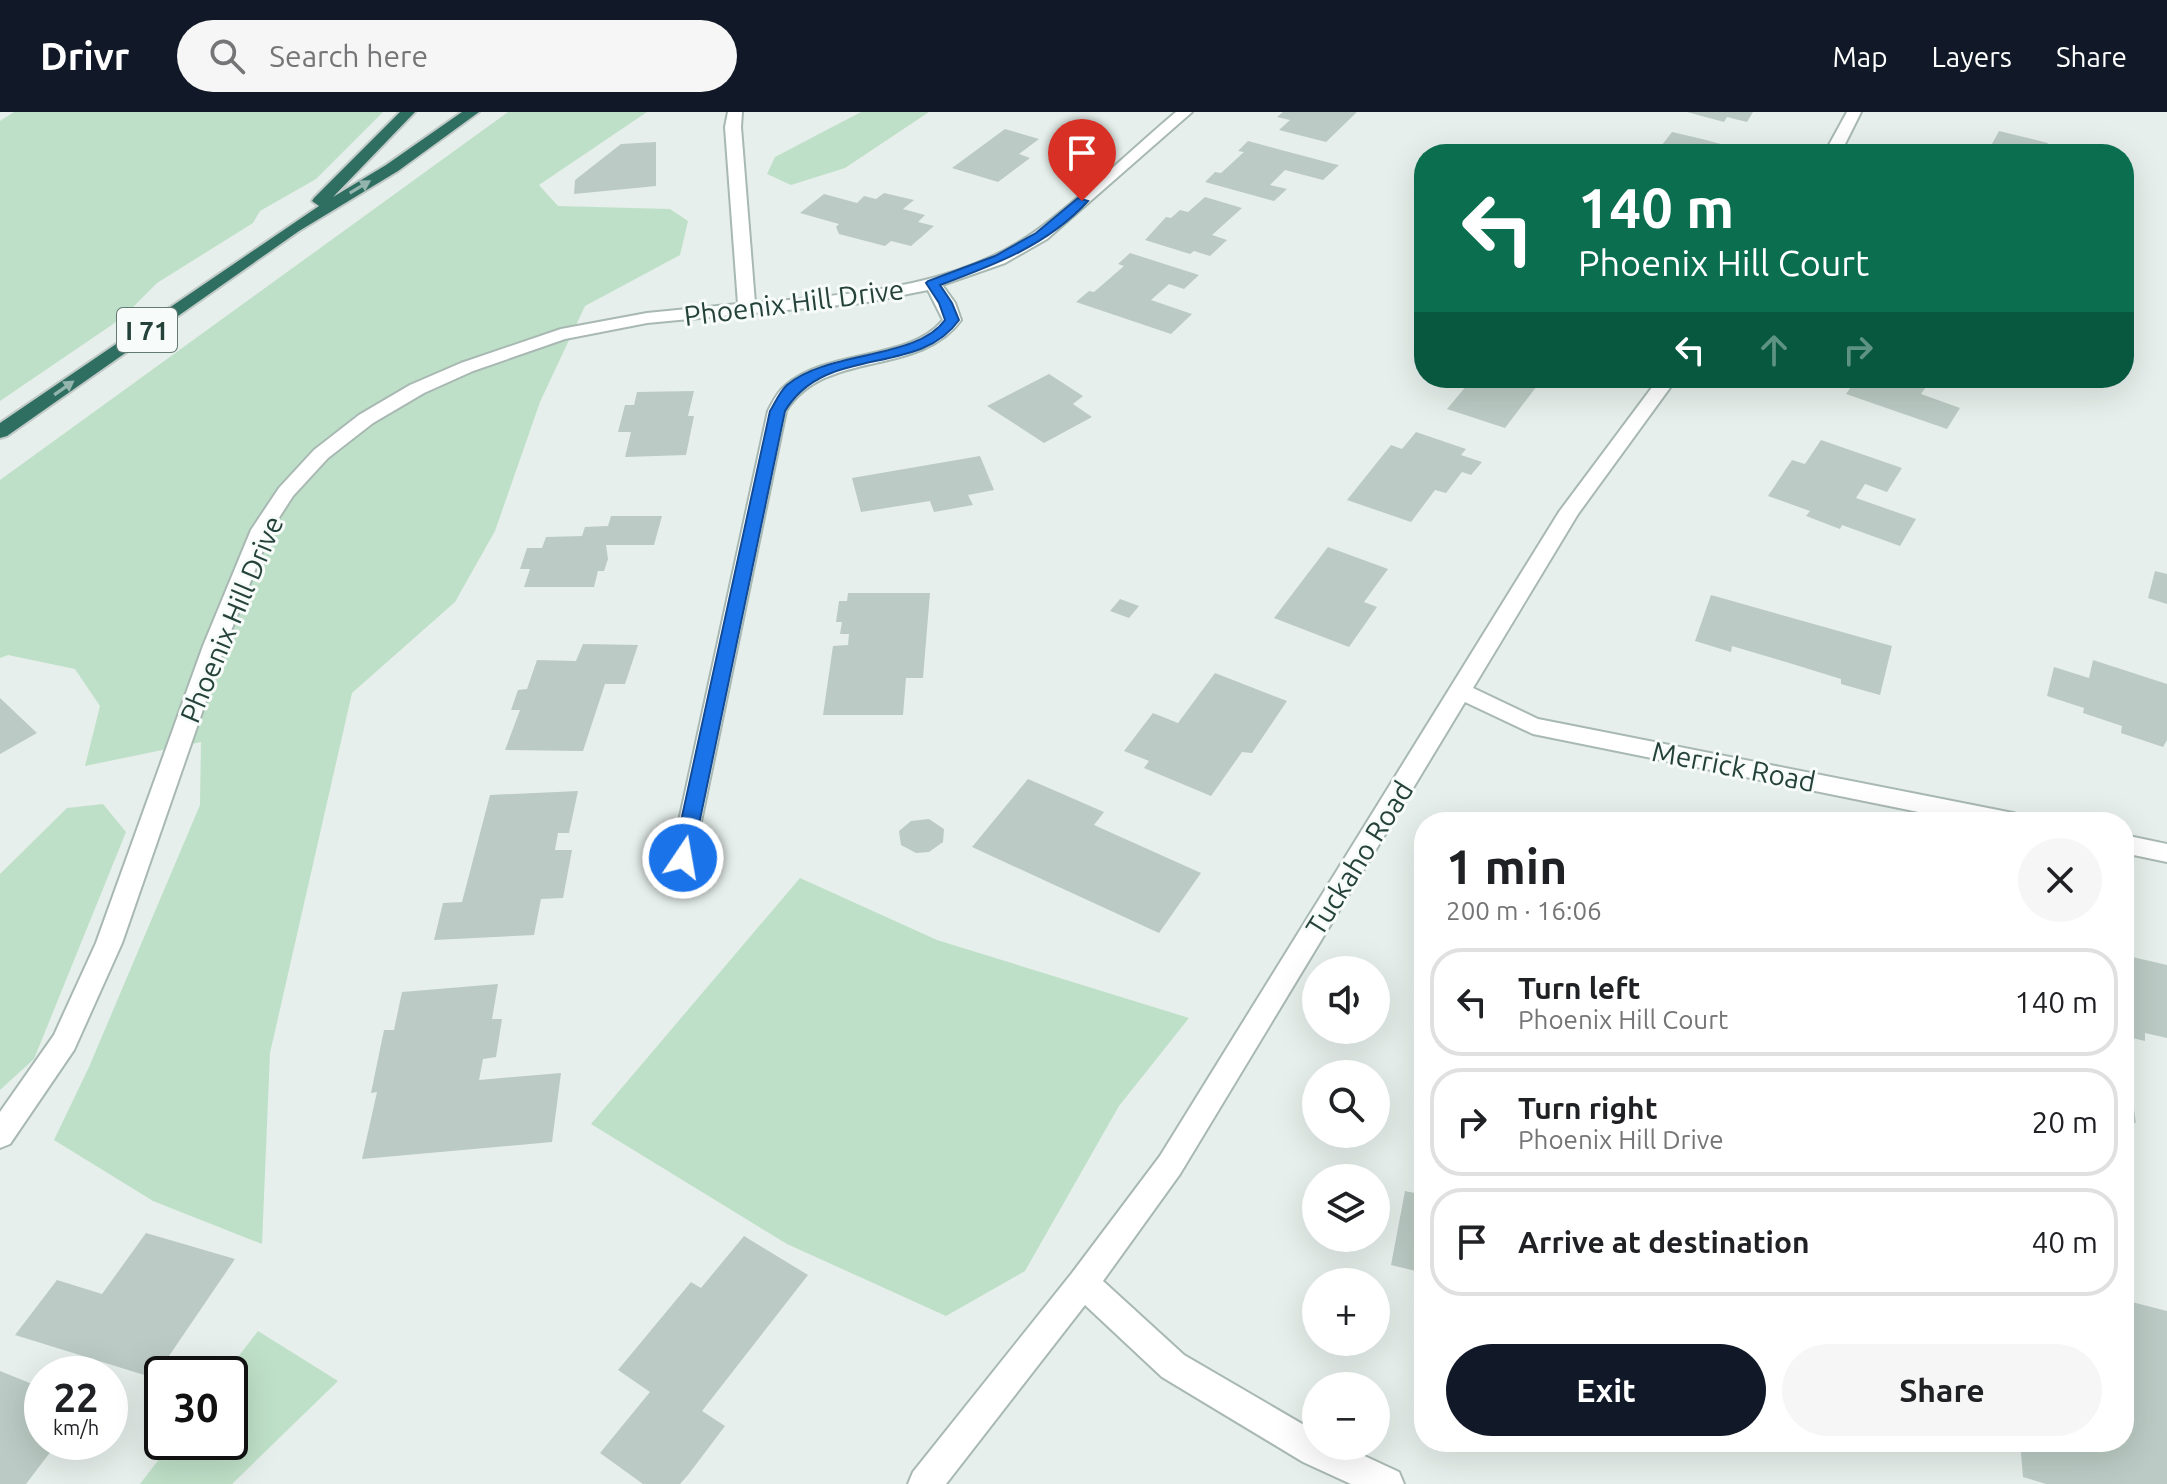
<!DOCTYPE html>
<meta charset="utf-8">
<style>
body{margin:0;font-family:Ubuntu,sans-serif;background:#f6f6f6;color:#202124;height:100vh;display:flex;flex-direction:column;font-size:30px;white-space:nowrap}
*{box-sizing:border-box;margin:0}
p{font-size:26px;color:#757577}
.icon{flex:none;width:44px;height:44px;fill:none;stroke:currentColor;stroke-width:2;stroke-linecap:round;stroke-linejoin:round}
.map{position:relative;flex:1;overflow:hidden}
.drawer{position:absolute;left:1414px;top:700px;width:720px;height:640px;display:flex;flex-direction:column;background:#fff;border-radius:32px;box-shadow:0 8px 32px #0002}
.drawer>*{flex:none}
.banner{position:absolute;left:1414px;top:32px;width:720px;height:244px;border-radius:32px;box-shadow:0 8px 32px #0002;background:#0b6e4f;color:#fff;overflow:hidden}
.fabs{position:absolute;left:1302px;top:844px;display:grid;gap:16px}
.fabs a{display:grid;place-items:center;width:88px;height:88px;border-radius:50%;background:#fff;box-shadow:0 8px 32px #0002;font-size:40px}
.speed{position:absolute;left:24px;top:1244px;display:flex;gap:16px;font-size:40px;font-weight:700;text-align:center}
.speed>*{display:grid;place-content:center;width:104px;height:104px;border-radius:50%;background:#fff;box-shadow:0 8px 32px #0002;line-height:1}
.speed small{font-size:20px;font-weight:400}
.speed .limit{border:4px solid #111;border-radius:12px;background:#fff;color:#111}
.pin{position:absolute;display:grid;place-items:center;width:68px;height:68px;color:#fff;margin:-82px -34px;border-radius:50% 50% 50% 0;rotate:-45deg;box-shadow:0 0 8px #0007}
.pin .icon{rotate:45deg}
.me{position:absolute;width:88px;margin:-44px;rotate:12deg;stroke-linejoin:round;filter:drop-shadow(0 0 6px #0008)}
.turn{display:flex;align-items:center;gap:28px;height:168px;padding:0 32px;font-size:36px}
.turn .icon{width:104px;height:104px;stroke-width:2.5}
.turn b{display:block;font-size:56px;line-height:68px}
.lanes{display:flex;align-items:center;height:76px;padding:0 32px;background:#0003;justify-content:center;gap:40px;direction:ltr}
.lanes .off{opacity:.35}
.round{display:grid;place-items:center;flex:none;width:84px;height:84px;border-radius:42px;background:#f6f6f6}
.head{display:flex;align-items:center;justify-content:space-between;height:136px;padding:0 32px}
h1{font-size:48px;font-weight:700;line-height:60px}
.action{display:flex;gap:16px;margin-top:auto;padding:16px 32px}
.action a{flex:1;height:92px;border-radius:48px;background:#111827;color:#fff;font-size:32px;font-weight:700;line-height:92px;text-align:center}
.action a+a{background:#f6f6f6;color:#202124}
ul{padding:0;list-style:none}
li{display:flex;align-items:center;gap:24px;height:108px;margin:0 16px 12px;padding:0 16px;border:4px solid #e0e0e0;border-radius:32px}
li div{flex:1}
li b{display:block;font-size:30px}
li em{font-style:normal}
header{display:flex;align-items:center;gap:48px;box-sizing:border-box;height:112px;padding:0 40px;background:#111827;color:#fff}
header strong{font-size:38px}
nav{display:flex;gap:44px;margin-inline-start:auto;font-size:28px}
.search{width:560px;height:72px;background:#f6f6f6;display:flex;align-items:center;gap:20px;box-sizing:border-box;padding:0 28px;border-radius:44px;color:#757577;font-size:30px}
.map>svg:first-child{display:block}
</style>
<header>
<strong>Drivr</strong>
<div class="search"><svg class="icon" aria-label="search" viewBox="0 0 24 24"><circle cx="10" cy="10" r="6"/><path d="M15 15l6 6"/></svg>Search here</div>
<nav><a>Map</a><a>Layers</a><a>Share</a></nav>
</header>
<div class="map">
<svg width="2167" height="1372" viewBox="0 0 2167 1372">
<rect width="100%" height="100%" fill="#e6efeb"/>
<!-- green -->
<path fill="#bfe0c8" d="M14,0H383L316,67L260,99L253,111L157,171L122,206L0,289V9Z
M508,0H647L539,73L558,94L670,97L688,109L680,143L585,194L540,290L495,419L455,490L352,581L270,941L262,1132L153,1089L54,1028L89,955L200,693L201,630L85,654L100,594L75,557L8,543L0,546V368Z
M861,0H929L845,56L791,73L767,62L775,45Z
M103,692L126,720L34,947L0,978V762L67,696Z
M800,766L937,828L1189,906L1119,994L1025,1159L946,1204L787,1132L591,1012Z
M258,1219L338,1269L232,1372H140L172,1330H230V1262H225Z"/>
<!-- building -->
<path fill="#bbcac4" d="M1283,0H1357L1326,30L1279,18L1290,8L1277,5Z
M1687,0H1753L1747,10L1727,5L1724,10Z
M1005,17L1039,27L1019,42L1030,46L998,70L952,56Z
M1999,19L2048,31L2042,42H1973L1975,38L1987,41Z
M1672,20L1702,27L1740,37L1736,42H1655Z
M1248,29L1334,52L1339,53L1323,68L1285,58L1270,73L1287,77L1274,89L1205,70L1215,60L1221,61L1244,40L1238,39Z
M656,30V74L574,82L575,68L621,32Z
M884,81L914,88L903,97L925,103L918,110L934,114L911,134L891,129L885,134L839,122L836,115L839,112L800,101L824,82L857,91L864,84L876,87Z
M1205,85L1242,96L1212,123L1227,128L1210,144L1194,139L1190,142L1145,128L1166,105L1171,106L1180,98L1188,100Z
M1130,141L1199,163L1184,177L1169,172L1151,188L1192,202L1171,222L1076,190L1089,179L1094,180L1124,154L1118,152Z
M1049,262L1083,284L1073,292L1092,305L1044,331L987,294Z
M1473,266H1543L1505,316L1447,297Z
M1857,266H1932L1921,282L1960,296L1947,317L1846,282Z
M694,279L688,304H694L686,343L625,345L631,320H618L625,293H634L637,280Z
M1416,320L1466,337L1461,343L1482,350L1471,363L1462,360L1446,381L1435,378L1411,410L1347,388L1391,333L1402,337Z
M1821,328L1902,356L1887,380L1865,372L1856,386L1916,407L1900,434L1842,413L1840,417L1806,404L1810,399L1768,384L1792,348L1805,352Z
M980,344L994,378L968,383L973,393L934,400L930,389L861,400L852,366Z
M611,404H662L654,433H606L608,447L604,459H598L594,475H524L530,457H520L527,436H542L546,425L582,424L585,415L608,414Z
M1328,435L1388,457L1364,490L1377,495L1349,535L1274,506Z
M2155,459L2167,462V492L2148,486Z
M848,481H930L923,566H906L903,603H823L833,534L848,533L849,522H840L842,510H836L839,489H847Z
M1711,483L1892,534L1880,583L1841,572V567L1786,550L1732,534L1731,540L1695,529Z
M1120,487L1139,494L1129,506L1110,499Z
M583,532L638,533L625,572H605L583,639L505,638L520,598H511L518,578L527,577L537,548L576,549Z
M2093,548L2167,572V628L2163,635L2121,621L2122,614L2083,601L2084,596L2047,584L2054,555L2089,566Z
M1215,561L1287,589L1252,641L1242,640L1211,684L1144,656L1149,649L1124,639L1153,601L1178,611Z
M0,586L37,621L0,642Z
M1028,667L1104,700L1094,713L1201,761L1159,821L972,735Z
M578,679L569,721H558L555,738H572L563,786L541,787L534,823L434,828L443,791L462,790L490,683Z
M929,707L944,717L943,730L929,740L916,741L901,733L899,719L911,709Z
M2124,843L2167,853V926L2145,921V929L2124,924Z
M498,872L492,907H502L496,945L483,947L479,968L561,961L552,1030L362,1047L377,980L371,981L384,918H394L402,880Z
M2125,945L2127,952L2136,1011L2124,1008Z
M1405,1079L1424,1083V1161L1391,1153Z
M146,1121L235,1147L154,1266L15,1223L57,1168L102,1182Z
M744,1124L808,1163L702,1299L725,1314L688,1363L680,1372H643L600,1341L650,1280L618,1258L691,1170L701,1176Z
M2124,1188L2167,1199V1372H2046L2023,1365L2020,1330H2124Z
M0,1259L42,1276V1330H58L26,1372H0Z"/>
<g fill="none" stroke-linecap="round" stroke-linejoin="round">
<defs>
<path id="street" d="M728,0H742L741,15L755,191C851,182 955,177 1036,119C1085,83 1130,39 1176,0H1192L1047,127L1005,151L942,173L955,191L961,208C919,266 825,236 786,299L692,753L683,756L674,753L671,746L768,299C773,290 777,280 785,274C828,236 909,250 943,208L928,178L862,191L647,211L565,227L473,259L424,281L373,311L328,346L293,384L271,418L225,534L122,831L74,938L10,1032L0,1036V1000L54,923L96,831L203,534L251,418L279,376L314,338L359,303L410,273L461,251L561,217L647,201L738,192L725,15Z
M1847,0H1861L1840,42H1824Z
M1659,266H1677L1578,402L1473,576L1538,607L2013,701L2022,704L2025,710H1968L1533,622L1465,590L1180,1062L1103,1169L1184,1243L1316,1320V1334H1343L1399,1360L1404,1372H1351L1303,1350L1162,1265L1085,1193L946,1372H908L913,1360L1072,1161L1160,1044L1559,400Z
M2124,723L2167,732V750L2124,741Z"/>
<path id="highway" d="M400,0H415L333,85L386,53L462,0H479L398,59L299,119L7,324L0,326V311L319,94L312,89L314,86Z"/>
</defs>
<!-- street casing -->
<use href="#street" stroke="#a8b8b2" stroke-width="4"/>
<!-- highway casing -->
<use href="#highway" stroke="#c2cac8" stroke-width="4"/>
<!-- street -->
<use href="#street" fill="#fff" fill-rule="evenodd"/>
<!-- highway -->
<use href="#highway" fill="#2f6f62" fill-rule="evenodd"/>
</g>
<!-- one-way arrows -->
<defs><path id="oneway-solid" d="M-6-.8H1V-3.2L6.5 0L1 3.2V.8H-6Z" transform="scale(2)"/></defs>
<g fill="#93b5ae">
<use href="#oneway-solid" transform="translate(360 75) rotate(-31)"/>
<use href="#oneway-solid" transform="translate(64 276) rotate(-35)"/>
</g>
<!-- route -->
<path fill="#1a73e8" stroke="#114b97" stroke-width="2" d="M1078,86L1088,89C1048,133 994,153 940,173L952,191L959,208C918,266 826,231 785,299L692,746L683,753L676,751L673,746L770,299C775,291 780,279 787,273C829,238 916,248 945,208L939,191L926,171L928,169L995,144L1036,121Z"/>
<g text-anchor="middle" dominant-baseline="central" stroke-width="6" stroke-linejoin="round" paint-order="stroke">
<!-- shield labels -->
<rect fill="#f7fbf9" stroke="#637a73" stroke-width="2" x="117" y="196" width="60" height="44" rx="6"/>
<g font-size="26" font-weight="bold" fill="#24423a">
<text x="147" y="218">I 71</text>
</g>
<!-- street labels -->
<g font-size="28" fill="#24423a" stroke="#f7fbf9">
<text transform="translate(794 190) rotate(-7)">Phoenix Hill Drive</text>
<text transform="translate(231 507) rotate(-67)">Phoenix Hill Drive</text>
<text transform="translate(1734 654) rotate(11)">Merrick Road</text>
<text transform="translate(1359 746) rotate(-58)">Tuckaho Road</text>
</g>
</g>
</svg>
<div class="fabs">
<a><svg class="icon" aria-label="sound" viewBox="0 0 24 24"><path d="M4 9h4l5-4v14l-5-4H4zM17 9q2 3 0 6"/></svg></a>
<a><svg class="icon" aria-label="search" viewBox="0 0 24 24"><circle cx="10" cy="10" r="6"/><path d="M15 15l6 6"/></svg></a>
<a><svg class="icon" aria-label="layers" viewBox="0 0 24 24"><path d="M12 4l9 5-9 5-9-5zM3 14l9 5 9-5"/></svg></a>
<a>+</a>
<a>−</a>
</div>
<div class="speed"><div>22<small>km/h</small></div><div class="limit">30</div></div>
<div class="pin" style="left:1082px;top:89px;background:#d93025"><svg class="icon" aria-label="arrive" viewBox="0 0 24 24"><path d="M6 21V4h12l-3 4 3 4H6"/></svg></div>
<svg class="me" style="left:683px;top:746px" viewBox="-20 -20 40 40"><circle r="17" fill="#1a73e8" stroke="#fff" stroke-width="3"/><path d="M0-11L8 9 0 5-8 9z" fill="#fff"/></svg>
<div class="banner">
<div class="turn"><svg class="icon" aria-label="left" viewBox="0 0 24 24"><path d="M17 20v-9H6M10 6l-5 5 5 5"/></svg><div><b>140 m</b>Phoenix Hill Court</div></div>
<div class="lanes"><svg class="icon" aria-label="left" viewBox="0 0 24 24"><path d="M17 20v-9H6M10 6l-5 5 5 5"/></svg><svg class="icon off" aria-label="ahead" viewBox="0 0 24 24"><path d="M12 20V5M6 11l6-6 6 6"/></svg><svg class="icon off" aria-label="right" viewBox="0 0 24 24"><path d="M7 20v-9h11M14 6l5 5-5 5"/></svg></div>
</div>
<section class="drawer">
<div class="head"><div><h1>1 min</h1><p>200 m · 16:06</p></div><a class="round"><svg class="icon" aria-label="close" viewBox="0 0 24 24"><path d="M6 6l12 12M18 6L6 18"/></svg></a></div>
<ul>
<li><svg class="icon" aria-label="left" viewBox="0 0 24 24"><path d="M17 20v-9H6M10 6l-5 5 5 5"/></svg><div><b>Turn left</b><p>Phoenix Hill Court</p></div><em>140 m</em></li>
<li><svg class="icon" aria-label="right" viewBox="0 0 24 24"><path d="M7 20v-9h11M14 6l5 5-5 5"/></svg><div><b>Turn right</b><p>Phoenix Hill Drive</p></div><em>20 m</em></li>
<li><svg class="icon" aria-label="arrive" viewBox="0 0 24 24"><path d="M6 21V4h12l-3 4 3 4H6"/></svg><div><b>Arrive at destination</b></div><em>40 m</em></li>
</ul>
<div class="action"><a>Exit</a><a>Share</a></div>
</section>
</div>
